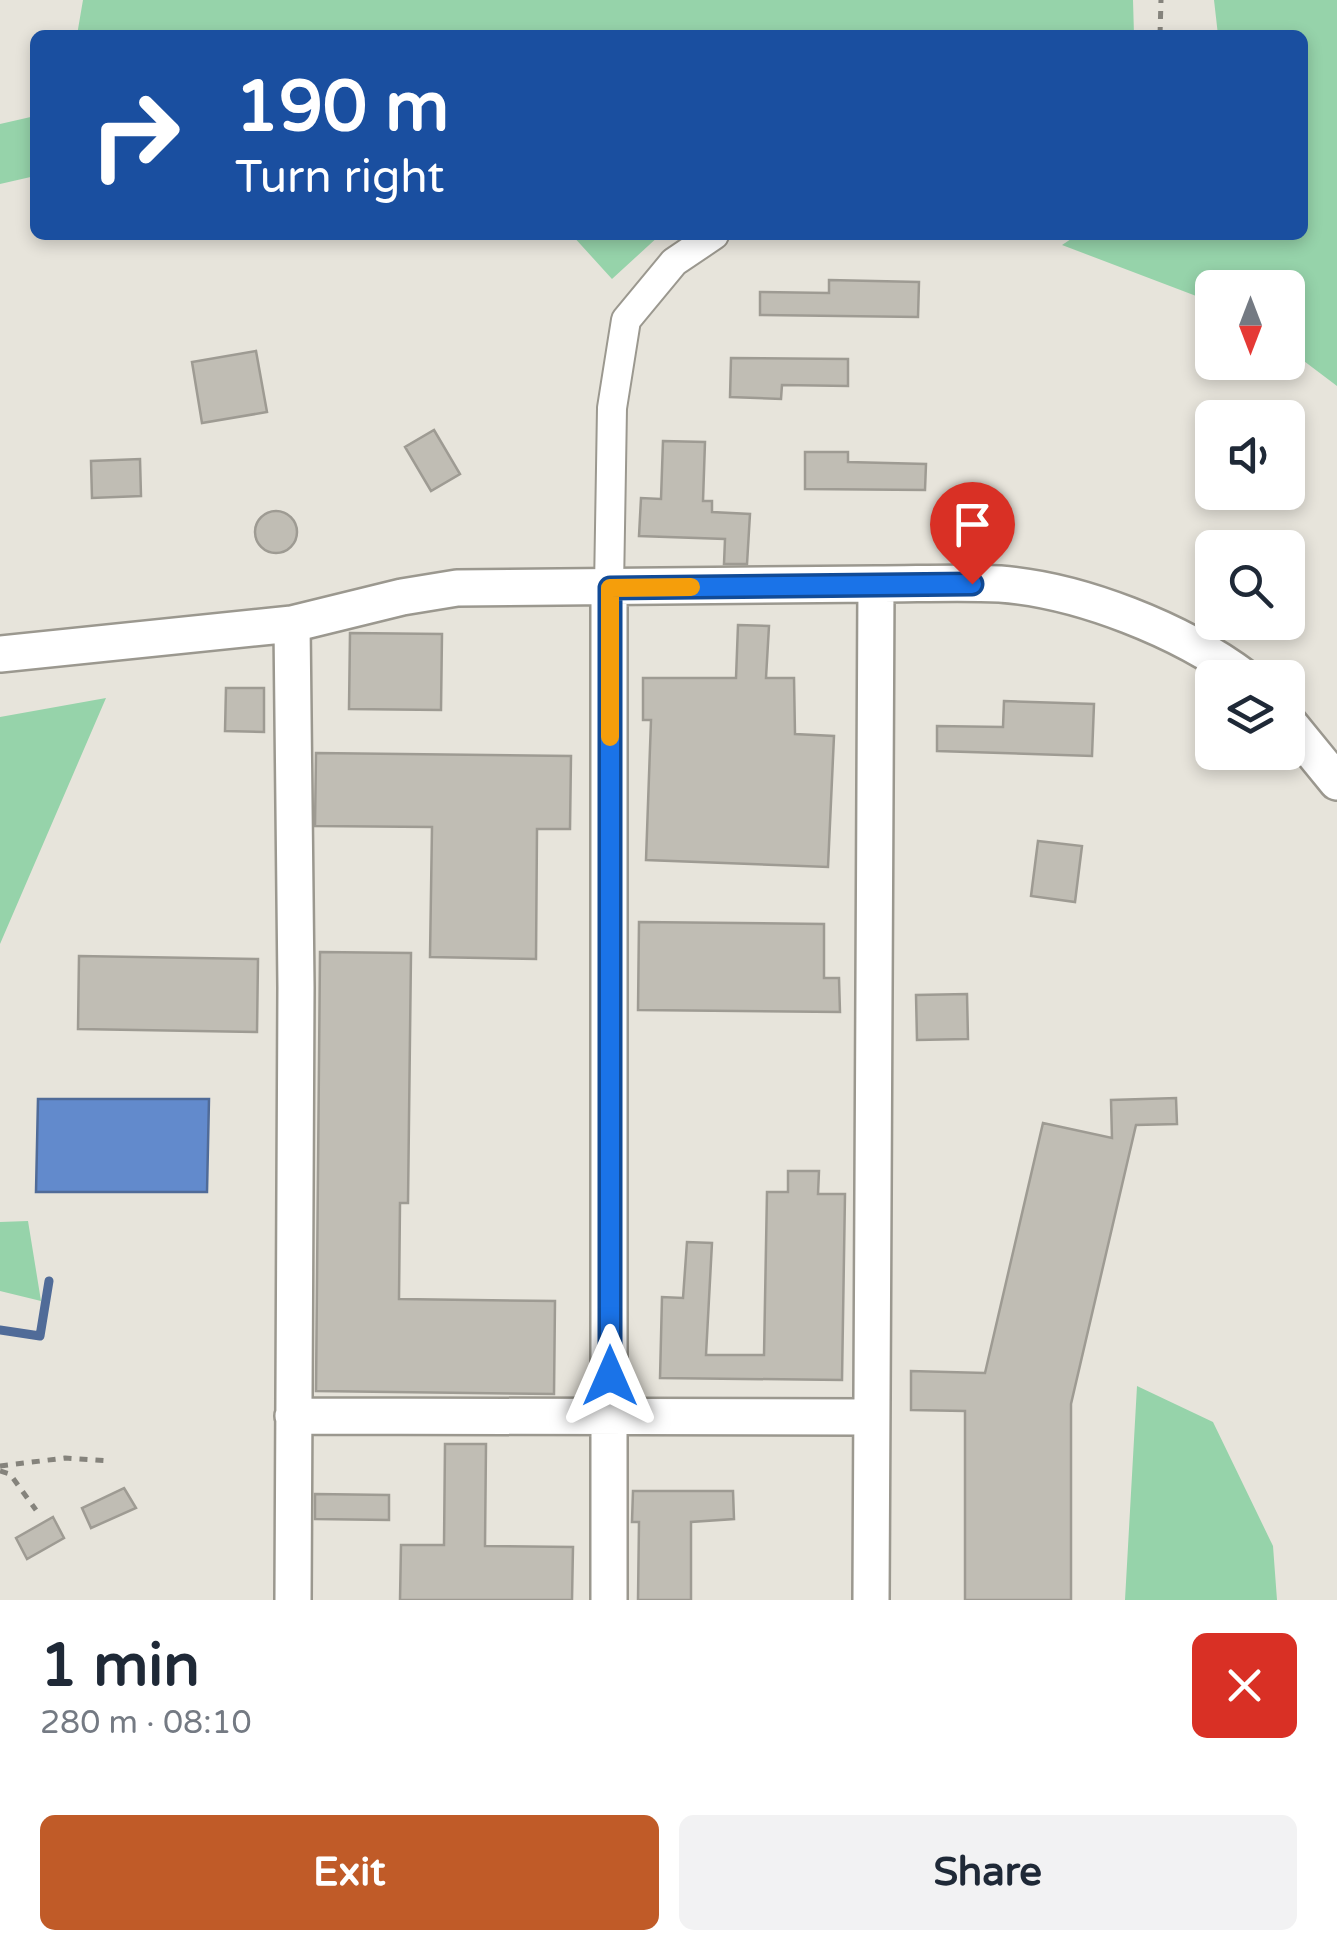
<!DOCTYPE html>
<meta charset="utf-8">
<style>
body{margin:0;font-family:"Varela Round",sans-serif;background:#f2f2f3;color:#1f2937;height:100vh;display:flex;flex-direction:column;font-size:38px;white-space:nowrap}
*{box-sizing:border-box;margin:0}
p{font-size:32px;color:#747a83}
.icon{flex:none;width:55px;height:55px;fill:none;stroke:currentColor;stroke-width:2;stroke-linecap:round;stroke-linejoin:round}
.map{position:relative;height:1600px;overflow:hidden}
.details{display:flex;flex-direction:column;background:#fff;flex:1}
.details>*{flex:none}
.banner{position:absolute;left:30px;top:30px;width:1278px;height:210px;border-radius:15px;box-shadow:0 5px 15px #0003;background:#1a4fa0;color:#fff;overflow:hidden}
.needle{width:65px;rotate:180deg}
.controls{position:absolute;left:1195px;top:270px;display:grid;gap:20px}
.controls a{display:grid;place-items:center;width:110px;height:110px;border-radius:15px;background:#fff;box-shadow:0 5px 15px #0003;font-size:50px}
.pin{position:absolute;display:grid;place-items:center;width:85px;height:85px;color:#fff;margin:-102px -42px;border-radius:50% 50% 50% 0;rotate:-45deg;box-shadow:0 0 10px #0007}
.pin .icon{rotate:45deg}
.me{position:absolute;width:110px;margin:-55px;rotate:0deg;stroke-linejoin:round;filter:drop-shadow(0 0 8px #0008)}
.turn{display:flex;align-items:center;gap:35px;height:210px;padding:0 40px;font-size:45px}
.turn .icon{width:130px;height:130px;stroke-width:2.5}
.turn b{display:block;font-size:70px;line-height:85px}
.round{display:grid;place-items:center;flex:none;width:105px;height:105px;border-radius:15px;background:#f2f2f3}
.head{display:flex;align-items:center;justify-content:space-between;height:170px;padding:0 40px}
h1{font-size:60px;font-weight:700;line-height:75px}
.primary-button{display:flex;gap:20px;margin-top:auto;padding:20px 40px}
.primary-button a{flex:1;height:115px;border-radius:15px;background:#c05b28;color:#fff;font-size:40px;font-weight:700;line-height:115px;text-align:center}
.primary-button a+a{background:#f2f2f3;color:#1f2937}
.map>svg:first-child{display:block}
</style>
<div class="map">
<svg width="1337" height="1600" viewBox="0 0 1337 1600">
<rect width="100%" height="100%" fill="#e7e4db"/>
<!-- green -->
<path fill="#96d3aa" d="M83,0H1133L1134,35H77Z
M1214,0H1337V386L1288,349V288H1212V302L1062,245L1077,235H1302V35H1218Z
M35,116V176L0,184V124Z
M572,235H660L612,279Z
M106,698L0,944V717Z
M28,1221L41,1301L0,1291V1222Z
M1137,1386L1213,1422L1273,1546L1277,1600H1125Z"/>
<!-- water -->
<path fill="#628acc" stroke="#506b98" stroke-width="2.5" d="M38,1099H209L207,1192H36Z"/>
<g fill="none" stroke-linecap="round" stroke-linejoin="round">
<!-- stream -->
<path stroke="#506b98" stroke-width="9" d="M0,1330L40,1336L49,1281"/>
</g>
<!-- building -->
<path fill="#c0bdb4" stroke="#9e9b93" stroke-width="2.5" d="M829,280L919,282L918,317L760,315V292L829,293Z
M256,351L267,412L202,423L192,362Z
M731,358L848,359V386L782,385L781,399L730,397Z
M434,430L460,474L431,491L405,447Z
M663,441L705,442L703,501H712V512L750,514L747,564H724L725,539L639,536L641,498L661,499Z
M805,452H848V462L926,464L925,490L805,489Z
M140,459L141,496L92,498L91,461Z
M255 532a21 21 0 1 1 42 0a21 21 0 1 1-42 0Z
M738,625L769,626L766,678H794L795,734L834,736L828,867L646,860L651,720H643V678H736Z
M350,633L442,634L441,710L349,709Z
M226,688H264V732L225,731Z
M1004,701L1094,704L1092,756L937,751V726L1003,727Z
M316,753L571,756L570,829H537L536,959L430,957L432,827L315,826Z
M1038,841L1082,846L1075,902L1031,896Z
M639,922L824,924V978H839L840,1012L638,1010Z
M320,952L411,953L408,1203H400L399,1299L555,1301L554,1394L316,1391Z
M79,956L258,959L257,1032L78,1029Z
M967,994L968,1039L917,1040L916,995Z
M1176,1098L1177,1124L1136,1125L1071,1404V1600H965V1411L911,1410V1371L985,1373L1043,1123L1112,1138L1111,1100Z
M788,1171H819L818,1194H845L842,1380L660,1378L662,1297L683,1298L687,1242L712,1243L706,1355H764L767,1192H788Z
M445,1444H486L485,1546L573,1547L572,1600H400L401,1545H444Z
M124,1488L136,1508L91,1528L82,1508Z
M633,1491H733L734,1519L691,1522V1600H638L639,1522H632Z
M315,1494L389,1495V1520L315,1519Z
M53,1517L64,1538L27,1559L16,1538Z"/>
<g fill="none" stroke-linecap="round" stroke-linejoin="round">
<defs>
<path id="minor" d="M609,588L612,408L626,320L674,262L714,235"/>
<path id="tertiary" d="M876,584C917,584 959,582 1000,584C1080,590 1181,630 1245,678
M0,654L292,624
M1288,722L1337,782
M293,1416L870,1417
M293,1600L296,987L292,624L402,597L457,588L876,584L871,1600
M609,1600V588"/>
</defs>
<!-- minor casing -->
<use href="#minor" stroke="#9b988f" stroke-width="32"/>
<!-- tertiary casing -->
<use href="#tertiary" stroke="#9b988f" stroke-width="40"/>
<!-- path -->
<path stroke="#85837c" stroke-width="5" stroke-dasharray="8 8" stroke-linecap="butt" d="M1160,35L1161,0
M0,1466L65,1458L110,1461
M0,1471L10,1474L36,1510"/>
<!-- minor -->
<use href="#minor" stroke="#fff" stroke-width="28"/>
<!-- tertiary -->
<use href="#tertiary" stroke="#fff" stroke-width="35"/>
</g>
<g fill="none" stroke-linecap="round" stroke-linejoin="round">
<defs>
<path id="route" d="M610,1376V588L972,584"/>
</defs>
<!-- route casing -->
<use href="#route" stroke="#114b97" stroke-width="25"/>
<!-- route -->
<use href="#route" stroke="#1a73e8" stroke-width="18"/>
<!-- slow -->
<path stroke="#f59e0b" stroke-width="18" d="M610,737V588L691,587"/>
</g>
</svg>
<div class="controls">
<a><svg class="needle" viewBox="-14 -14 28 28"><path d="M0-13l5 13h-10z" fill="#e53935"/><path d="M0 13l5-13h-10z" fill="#747a83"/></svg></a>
<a><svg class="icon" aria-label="sound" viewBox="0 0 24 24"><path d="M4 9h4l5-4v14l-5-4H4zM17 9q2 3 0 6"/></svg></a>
<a><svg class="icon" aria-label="search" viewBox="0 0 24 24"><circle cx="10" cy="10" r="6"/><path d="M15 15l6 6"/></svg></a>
<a><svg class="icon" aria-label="layers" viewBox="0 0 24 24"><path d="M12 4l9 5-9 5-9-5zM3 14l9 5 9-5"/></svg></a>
</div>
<div class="pin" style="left:972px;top:584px;background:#d93025"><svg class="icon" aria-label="arrive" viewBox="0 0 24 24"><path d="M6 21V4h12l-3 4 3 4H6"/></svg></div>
<svg class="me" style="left:610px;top:1376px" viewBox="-20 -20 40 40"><path d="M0-17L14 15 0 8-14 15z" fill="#1a73e8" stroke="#fff" stroke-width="4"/></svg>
<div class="banner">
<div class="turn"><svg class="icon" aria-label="right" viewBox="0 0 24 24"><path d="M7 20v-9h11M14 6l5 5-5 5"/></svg><div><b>190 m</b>Turn right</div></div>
</div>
</div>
<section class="details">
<div class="head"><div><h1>1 min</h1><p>280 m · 08:10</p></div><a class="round" style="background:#d93025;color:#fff"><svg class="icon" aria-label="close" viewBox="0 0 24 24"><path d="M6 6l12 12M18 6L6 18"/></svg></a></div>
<div class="primary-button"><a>Exit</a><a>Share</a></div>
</section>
